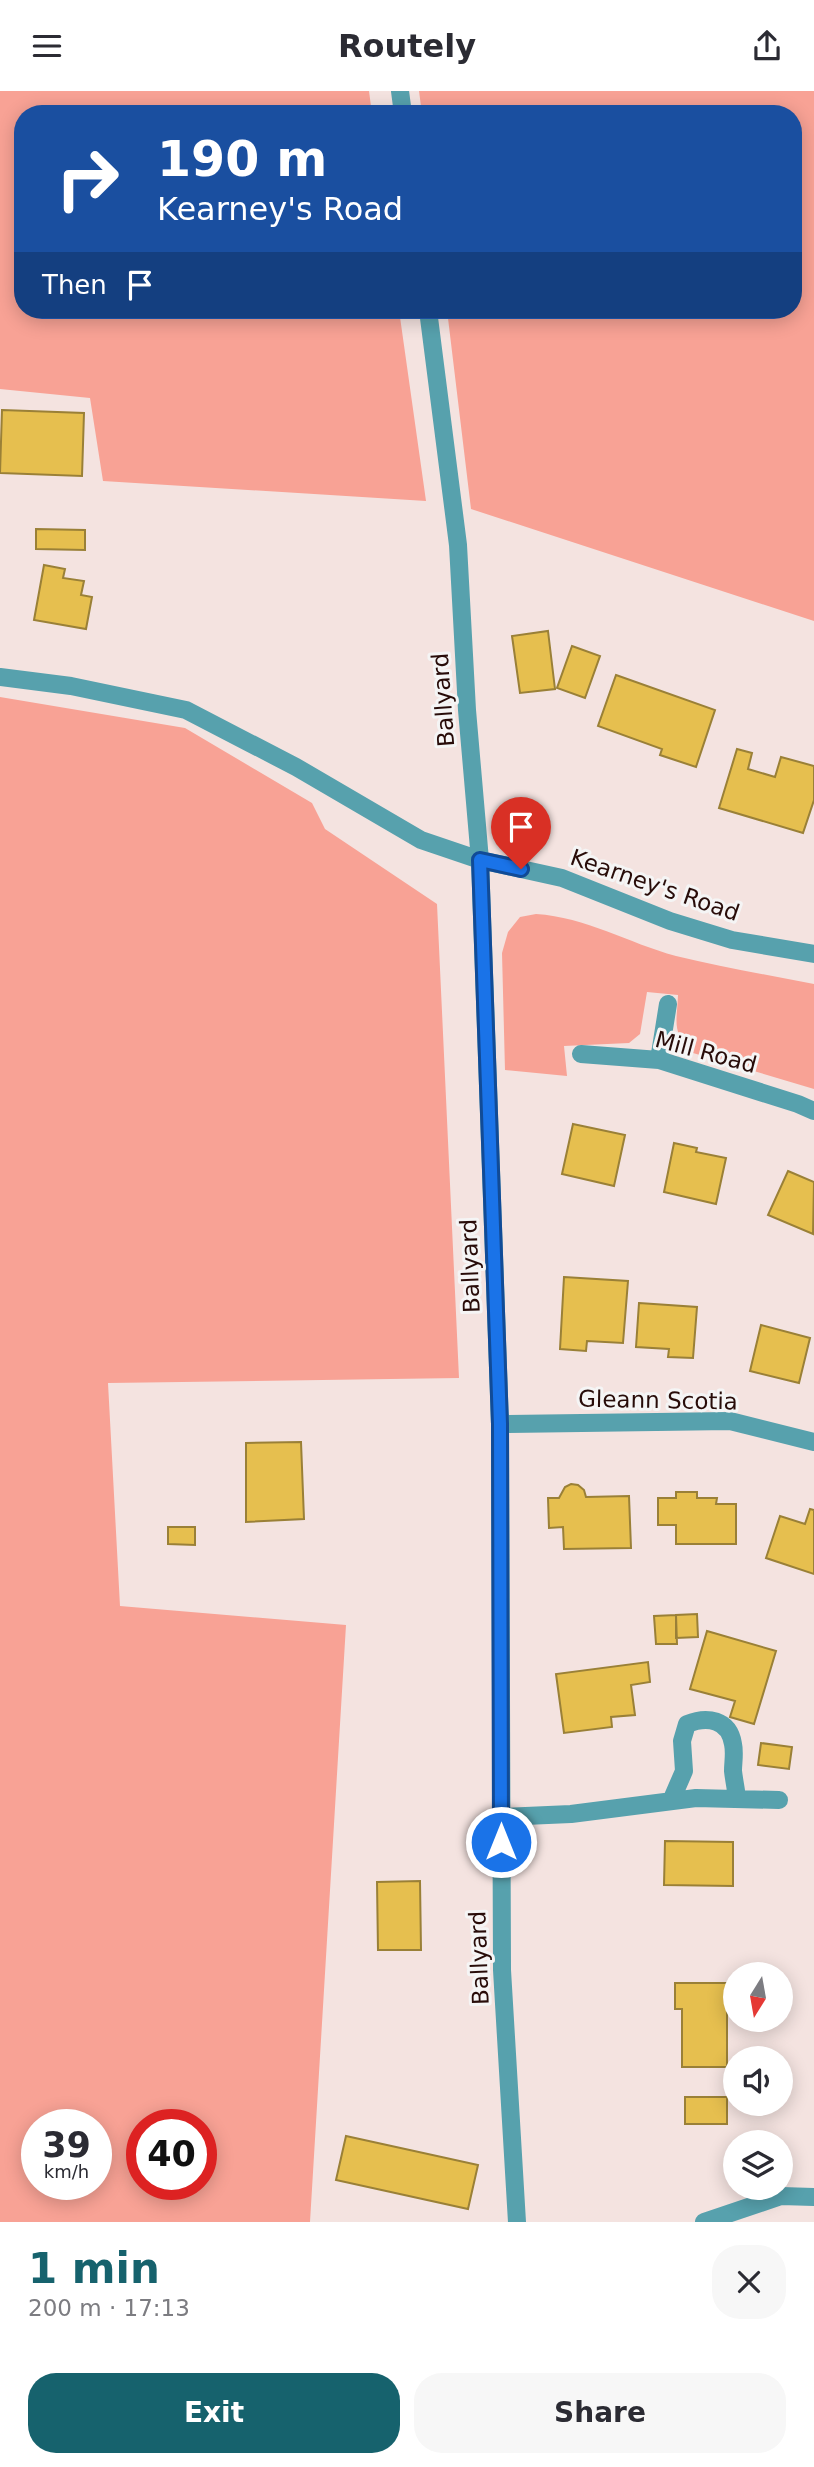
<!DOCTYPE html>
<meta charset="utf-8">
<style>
body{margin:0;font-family:"DejaVu Sans",sans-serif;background:#f7f7f7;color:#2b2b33;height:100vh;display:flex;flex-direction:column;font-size:26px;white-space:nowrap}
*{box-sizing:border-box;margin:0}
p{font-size:23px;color:#7c7c81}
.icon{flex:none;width:38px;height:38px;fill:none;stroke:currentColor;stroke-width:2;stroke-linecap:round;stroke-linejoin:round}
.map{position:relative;height:2131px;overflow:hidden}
.details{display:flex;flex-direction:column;background:#fff;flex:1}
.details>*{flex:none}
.guide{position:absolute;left:14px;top:14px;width:788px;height:214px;border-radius:28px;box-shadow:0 4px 18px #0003;background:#1a4fa0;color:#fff;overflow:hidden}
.needle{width:46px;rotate:191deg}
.tools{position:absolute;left:723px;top:1871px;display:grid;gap:14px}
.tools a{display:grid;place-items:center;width:70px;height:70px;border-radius:50%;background:#fff;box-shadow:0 4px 18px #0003;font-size:35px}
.speed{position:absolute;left:21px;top:2018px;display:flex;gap:14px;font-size:35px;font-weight:700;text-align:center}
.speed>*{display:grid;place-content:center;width:91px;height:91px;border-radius:50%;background:#fff;box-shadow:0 4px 18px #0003;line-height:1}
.speed small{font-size:18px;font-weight:400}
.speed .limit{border:10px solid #d22;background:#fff;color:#111}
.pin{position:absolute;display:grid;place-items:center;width:60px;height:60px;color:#fff;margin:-72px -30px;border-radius:50% 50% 50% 0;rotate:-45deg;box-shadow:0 0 7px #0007}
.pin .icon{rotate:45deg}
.me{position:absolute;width:77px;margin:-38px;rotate:0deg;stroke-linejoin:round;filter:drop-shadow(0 0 5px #0008)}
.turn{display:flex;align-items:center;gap:24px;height:147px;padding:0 28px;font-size:32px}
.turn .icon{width:91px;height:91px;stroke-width:2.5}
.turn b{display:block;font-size:49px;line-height:60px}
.then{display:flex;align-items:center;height:66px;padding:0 28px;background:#0003;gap:14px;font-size:26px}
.round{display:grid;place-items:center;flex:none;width:74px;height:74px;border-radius:28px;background:#f7f7f7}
.overview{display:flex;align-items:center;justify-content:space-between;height:119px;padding:0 28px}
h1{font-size:42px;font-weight:700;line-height:52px;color:#16626d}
.button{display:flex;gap:14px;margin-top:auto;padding:14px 28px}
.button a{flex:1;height:80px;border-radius:28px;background:#16626d;color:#fff;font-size:28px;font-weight:700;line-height:80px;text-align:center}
.button a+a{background:#f7f7f7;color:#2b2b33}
header{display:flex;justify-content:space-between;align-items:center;height:91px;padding:0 28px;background:#fff;font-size:32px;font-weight:700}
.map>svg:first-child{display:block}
</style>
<header><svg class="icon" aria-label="menu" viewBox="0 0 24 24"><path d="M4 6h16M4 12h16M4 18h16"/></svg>Routely<svg class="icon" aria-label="share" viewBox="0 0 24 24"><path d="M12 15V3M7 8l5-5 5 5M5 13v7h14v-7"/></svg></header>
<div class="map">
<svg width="814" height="2131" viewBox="0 0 814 2131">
<rect width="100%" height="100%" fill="#f4e3e0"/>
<!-- green -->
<path fill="#f8a295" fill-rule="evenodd" d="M0,0H369L372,23H23V219H399L426,410L103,390L90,307L0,298Z
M419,0H814V530L471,418L447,219H793V23H422Z
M0,606L185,637L312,712L325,738L437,813L459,1287L108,1292L120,1515L346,1534L310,2131H0ZM37,2034H96V2093H37ZM142,2034H201V2093H142Z
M536,823C586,826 628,852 676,865C721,876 768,884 814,893V998L693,962C671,941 677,932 678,904L647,901L640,943L629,952L564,955L567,985L505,979L502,862L508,841L520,826Z"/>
<!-- building -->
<path fill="#e6bf4f" stroke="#9a8037" stroke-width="2" d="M2,319L84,322L82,385L0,382Z
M36,438L85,439V459L36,458Z
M44,474L65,478L63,487L84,490L81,504L92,506L86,538L34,529Z
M548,540L555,598L520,602L512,545Z
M572,555L600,565L585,607L557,597Z
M616,584L715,619L696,676L660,664L662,658L598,635Z
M737,658L752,662L748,678L775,686L781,666L814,675V709L803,742L719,717Z
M573,1033L625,1044L614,1095L562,1083Z
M674,1052L697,1057L696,1061L726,1067L716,1113L664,1101Z
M788,1080L814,1091L813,1143L768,1124Z
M564,1186L628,1190L623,1252L587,1250L586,1260L560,1258Z
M639,1212L697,1216L693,1267L668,1266L669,1258L636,1256Z
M761,1234L810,1247L799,1292L750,1280Z
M301,1351L304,1428L246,1431V1352Z
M571,1393L578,1394L584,1399L586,1406L629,1405L631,1457L564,1458L563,1436L549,1437L548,1407H559L565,1396Z
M676,1401H697V1407H717L716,1413H736V1453H676V1434H658V1407H676Z
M810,1418L814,1419V1483L766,1467L780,1425L805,1433Z
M168,1436H195V1454L168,1453Z
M697,1523L698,1546L676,1547V1524Z
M676,1524L677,1553H656L654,1525Z
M707,1540L776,1560L754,1633L730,1626L735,1610L690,1598Z
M648,1571L650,1591L631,1594L635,1624L611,1626L612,1636L564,1642L556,1583Z
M761,1652L792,1656L789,1678L758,1674Z
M665,1750L733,1751V1795L664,1794Z
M420,1790L421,1859H378L377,1791Z
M675,1892H727V1976H682V1918H675Z
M685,2006H727V2033H685Z
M346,2045L478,2074L468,2118L336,2089Z"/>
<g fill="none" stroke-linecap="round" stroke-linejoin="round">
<!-- minor -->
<path stroke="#57a1ad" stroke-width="18" d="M400,0L403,23
M428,219L458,454L467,619L480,769L500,1333L502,1879L517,2131
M0,586L71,595L186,619L296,676L421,749L480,769L562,787L670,830L732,849L814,863
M581,963L659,969L798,1013L814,1020
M659,969L668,913
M500,1333L730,1330L814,1351
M671,1710L684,1680L682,1650L687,1633C707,1625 729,1628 733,1653C735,1662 733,1671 733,1680C734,1689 736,1698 737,1707
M501,1726L571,1723L696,1707L779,1709
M704,2131L781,2105L814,2106"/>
</g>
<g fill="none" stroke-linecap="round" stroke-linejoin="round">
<defs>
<path id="route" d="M501,1751L500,1333L480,769L521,778"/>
</defs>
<!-- route casing -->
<use href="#route" stroke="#114b97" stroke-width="18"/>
<!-- route -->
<use href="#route" stroke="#1a73e8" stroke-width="12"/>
</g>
<g text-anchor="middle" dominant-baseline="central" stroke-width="6" stroke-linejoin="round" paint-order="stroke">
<!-- street labels -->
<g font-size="23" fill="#280c09" stroke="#f5f5f5">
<text transform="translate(443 609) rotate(-94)">Ballyard</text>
<text transform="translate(655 794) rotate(19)">Kearney's Road</text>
<text transform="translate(706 961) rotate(15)">Mill Road</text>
<text transform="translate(470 1175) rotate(-92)">Ballyard</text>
<text transform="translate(658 1309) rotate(1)">Gleann Scotia</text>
<text transform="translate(479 1867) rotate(-92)">Ballyard</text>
</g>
</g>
</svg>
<div class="tools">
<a><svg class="needle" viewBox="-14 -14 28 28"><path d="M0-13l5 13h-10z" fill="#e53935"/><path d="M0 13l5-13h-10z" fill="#7c7c81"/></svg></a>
<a><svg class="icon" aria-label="sound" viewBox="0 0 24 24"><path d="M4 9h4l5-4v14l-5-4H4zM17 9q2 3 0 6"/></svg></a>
<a><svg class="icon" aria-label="layers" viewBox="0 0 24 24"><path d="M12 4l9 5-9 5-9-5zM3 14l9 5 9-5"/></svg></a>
</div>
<div class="speed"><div>39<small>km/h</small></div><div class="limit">40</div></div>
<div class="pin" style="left:521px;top:778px;background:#d93025"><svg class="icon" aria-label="arrive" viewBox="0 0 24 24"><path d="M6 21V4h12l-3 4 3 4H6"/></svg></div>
<svg class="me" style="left:501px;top:1751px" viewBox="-20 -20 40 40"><circle r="17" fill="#1a73e8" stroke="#fff" stroke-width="3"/><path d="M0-11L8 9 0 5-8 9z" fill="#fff"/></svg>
<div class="guide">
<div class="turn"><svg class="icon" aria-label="right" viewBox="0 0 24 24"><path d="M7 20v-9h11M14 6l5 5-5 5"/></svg><div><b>190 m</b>Kearney's Road</div></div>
<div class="then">Then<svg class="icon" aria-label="arrive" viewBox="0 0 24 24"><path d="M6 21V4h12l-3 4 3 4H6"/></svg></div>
</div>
</div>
<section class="details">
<div class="overview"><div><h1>1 min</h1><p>200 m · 17:13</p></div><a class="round"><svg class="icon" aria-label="close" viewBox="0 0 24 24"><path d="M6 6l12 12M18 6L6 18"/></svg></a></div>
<div class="button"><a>Exit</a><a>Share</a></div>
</section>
